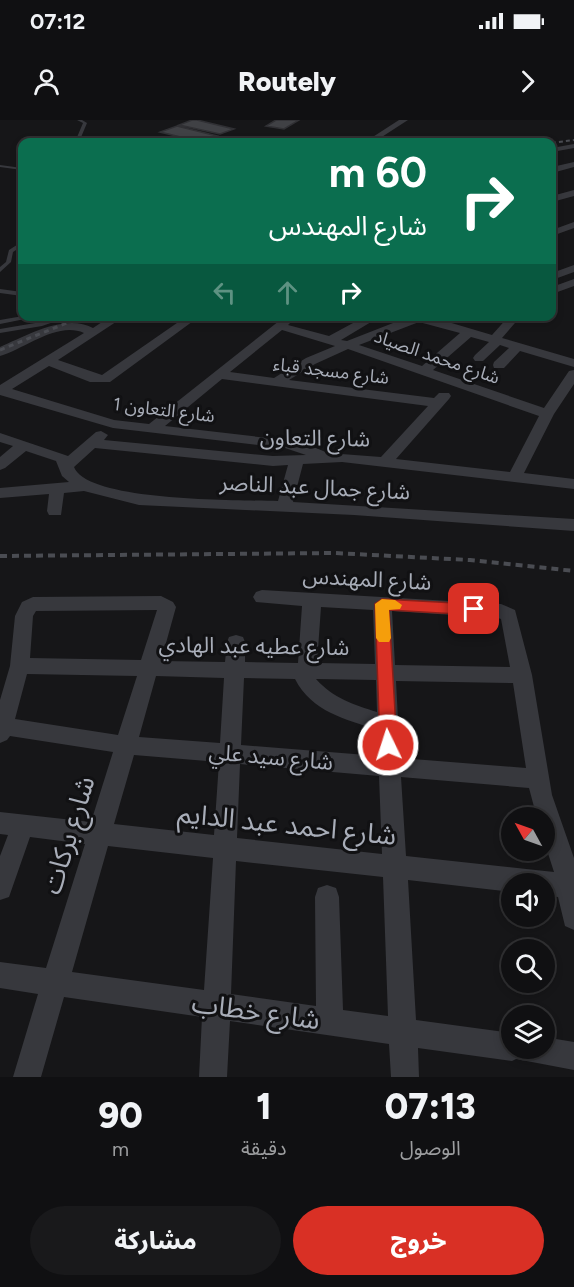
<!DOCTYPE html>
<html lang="ar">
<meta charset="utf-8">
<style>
body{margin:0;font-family:Figtree,"Noto Sans Arabic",sans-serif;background:#19191b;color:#f1f3f6;direction:rtl;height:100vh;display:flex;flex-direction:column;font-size:22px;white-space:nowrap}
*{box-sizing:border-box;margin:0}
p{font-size:20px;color:#9c9d9f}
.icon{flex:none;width:33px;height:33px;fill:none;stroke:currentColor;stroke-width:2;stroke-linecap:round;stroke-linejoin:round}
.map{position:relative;height:957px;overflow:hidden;direction:ltr}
.details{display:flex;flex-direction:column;background:#101012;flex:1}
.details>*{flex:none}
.hud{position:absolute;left:18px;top:18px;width:538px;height:183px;border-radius:12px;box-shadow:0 3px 9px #0003,0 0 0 2px #303032;direction:rtl;background:#0b6e4f;color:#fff;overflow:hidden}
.needle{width:39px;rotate:310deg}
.tools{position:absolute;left:501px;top:687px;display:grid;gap:12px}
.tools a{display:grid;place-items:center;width:54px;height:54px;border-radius:50%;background:#101012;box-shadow:0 3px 9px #0003,0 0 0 2px #303032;font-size:30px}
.pin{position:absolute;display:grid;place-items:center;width:51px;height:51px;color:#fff;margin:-26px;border-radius:12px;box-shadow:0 3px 9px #0006}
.me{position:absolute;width:66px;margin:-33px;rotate:356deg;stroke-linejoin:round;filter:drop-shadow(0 0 4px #0008)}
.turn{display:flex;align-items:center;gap:21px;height:126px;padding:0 30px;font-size:27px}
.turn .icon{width:78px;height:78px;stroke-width:2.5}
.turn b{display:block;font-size:42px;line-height:51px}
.lanes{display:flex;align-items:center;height:57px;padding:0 30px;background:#0003;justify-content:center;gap:30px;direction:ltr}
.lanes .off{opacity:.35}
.eta{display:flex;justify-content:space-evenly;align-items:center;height:102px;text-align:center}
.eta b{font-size:36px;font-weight:800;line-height:42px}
.primary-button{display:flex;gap:12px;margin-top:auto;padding:12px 30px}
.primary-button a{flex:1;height:69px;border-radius:36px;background:#d93025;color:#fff;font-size:24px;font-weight:800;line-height:69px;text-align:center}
.primary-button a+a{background:#19191b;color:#f1f3f6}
.status{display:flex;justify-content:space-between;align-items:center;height:42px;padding:0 30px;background:#101012;direction:ltr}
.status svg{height:16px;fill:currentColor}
header{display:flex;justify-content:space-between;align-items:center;height:78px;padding:0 30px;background:#101012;font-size:27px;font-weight:800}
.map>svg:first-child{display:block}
</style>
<div class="status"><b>07:12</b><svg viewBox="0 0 49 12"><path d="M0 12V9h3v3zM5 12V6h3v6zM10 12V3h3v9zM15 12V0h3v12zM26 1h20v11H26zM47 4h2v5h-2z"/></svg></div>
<header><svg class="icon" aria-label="forward" viewBox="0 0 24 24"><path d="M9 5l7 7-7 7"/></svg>Routely<svg class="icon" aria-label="person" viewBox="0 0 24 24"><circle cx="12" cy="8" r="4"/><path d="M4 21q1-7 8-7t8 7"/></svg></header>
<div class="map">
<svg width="574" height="957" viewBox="0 0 574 957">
<rect width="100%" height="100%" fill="#161618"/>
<!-- building -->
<path fill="#404145" stroke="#303034" stroke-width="1.5" d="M192,0H197L234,9L220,14L179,5Z
M276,0H299L284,9L266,6Z
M177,6L217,16L201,22L160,12Z"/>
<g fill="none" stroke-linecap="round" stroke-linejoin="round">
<!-- lane -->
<path fill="#37383d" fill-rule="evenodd" d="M77,0H82L87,3L79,22H75L83,3Z
M0,45L22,48V50L0,47Z
M20,123H22V126L13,132L11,142L0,152V147L6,142L9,130Z
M0,169L22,172V176L0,173Z
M23,196H40L0,204V200Z
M60,196H71L42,206L0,213V209L41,202Z"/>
<!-- street -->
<path fill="#37383d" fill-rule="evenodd" d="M399,0H408L374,22H365Z
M574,24V28L552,32V28Z
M574,42V47L552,53V47Z
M574,70V76L552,82V76Z
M574,102V108L552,116V110Z
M574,145V152L552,160V153Z
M574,159V166L552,174V167Z
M111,196H125L58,240L102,255L187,196H200L110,262H90L49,246L12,269L114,300L149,304L284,197H292L294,199L288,205L329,216L366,196H381L341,220L347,221L411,196H428L492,215L509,196H521L502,218L574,239V247L520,231L504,248H494L493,245L494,242L509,228L500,225L483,241H475L473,238L475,235L489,222L471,217L433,250L544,288L569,251L574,250V264L554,294L524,353L574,359V369L342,342L303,344L293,382L574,399V411L354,395L139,385L84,371L64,373L61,395H49L47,391L49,374L0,378V368L69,362L62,356L56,341L26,331L5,348L0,350V337L13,326L0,322V313L68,336L96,312L101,311L108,315L104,320L273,336L306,335L285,328L113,308L0,275V265L84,213C57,201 25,229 0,236V227C26,216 65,193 93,208ZM419,202L460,213L422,246L359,225ZM282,210L335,226L306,238L274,258L230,252ZM348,229L539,296L510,352L396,339L449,279L451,276L449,273H439L434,278L289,260L315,244ZM222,259L428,286L381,337L328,333L311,326L285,320L165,306ZM95,328L273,346L288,345L278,381C241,380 87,382 74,347Z
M262,470L501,484L515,490L532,555L552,675L574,738V810L565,806L558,777L544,776V764H512V772L408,760L416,900L512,913V928H544V917L574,922V950L516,939L512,941L418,928L419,957H391L389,924L230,901L227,957H199L202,897L64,877L41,957H13L38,874L0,868V842L46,848L85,724L30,717L9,777L0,780V736L8,715L0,714V692L91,702L113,632L10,616L7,620L0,623V580L10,546L15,496L22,482L33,477L161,476L173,482L176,487L161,541L225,542L227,522L229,517L236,515L243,517L245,522V542L298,543L302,486L256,482L253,477L256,472ZM321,487L373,490L375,544L317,543ZM157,490L141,540L30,538L33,496L36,491ZM392,491L498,498L501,499L510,547L395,545ZM27,554L137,556L118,615L15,599ZM156,556L224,558L220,623L139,617ZM244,558L295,559C312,592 345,599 378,610L379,636L241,625ZM316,559L376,560L377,592C354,585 333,578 316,559ZM396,561L513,563L526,648L400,638ZM134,635L219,642L214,715L114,704ZM240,644L379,656L382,734L237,718ZM401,657L529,668L537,698H544V721L554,752L406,736ZM108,726L213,738L204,870L72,852ZM236,741L383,757L388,896L343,890L339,777L336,768L327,765L318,768L315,777L316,886L231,874Z"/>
<!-- rail-far2 -->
<path stroke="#4a4c52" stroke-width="2" stroke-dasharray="4 3" stroke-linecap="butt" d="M552,23L574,20"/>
<!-- rail-far1 -->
<path stroke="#4a4c52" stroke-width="3" stroke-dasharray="5 4.5" stroke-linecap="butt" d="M0,230L84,196"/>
<!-- rail -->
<path stroke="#4a4c52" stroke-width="4" stroke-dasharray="7 5" stroke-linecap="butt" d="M0,436L335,433L470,440L574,451"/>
</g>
<!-- route -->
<path fill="#d93025" stroke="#8d1f18" stroke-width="1.5" d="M382,479L474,484L481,489L474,495L389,490L397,625L394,630L388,632L383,630L380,625L375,484Z"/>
<!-- slow -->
<path fill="#f59e0b" d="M382,479L395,480L402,485L400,489L389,490L391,518L389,522H379L376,518L375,484Z"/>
<g text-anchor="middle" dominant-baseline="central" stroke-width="6" stroke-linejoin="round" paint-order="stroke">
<!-- far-street labels -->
<g font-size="18" fill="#a8adb8" stroke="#111113">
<text transform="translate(437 237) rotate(19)">شارع محمد الصياد</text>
<text transform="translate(331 251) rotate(7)">شارع مسجد قباء</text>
<text transform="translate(164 290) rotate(7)">شارع التعاون 1</text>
</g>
<!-- street labels -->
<g font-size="22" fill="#a8adb8" stroke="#111113">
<text transform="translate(315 318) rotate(1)">شارع التعاون</text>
<text transform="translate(315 367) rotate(3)">شارع جمال عبد الناصر</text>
<text transform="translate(367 459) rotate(3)">شارع المهندس</text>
<text transform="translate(254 526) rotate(1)">شارع عطيه عبد الهادي</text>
<text transform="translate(271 637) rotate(5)">شارع سيد علي</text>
</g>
<!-- near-street labels -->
<g font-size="27" fill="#a8adb8" stroke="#111113">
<text transform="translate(287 704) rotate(6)">شارع احمد عبد الدايم</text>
<text transform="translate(68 715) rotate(-73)">شارع بركات</text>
<text transform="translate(256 891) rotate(8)">شارع خطاب</text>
</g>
</g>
</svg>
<div class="tools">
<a><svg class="needle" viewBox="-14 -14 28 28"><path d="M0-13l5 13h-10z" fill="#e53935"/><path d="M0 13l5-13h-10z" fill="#9c9d9f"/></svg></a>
<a><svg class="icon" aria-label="sound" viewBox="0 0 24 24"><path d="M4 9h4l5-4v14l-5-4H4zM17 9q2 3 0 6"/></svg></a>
<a><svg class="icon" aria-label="search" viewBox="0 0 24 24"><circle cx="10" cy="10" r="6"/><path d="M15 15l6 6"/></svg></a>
<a><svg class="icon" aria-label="layers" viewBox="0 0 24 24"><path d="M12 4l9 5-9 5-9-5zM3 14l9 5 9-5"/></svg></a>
</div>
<div class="pin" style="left:474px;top:489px;background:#d93025"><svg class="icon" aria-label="arrive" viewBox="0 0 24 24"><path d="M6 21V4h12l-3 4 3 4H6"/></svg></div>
<svg class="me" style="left:388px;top:625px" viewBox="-20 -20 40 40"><circle r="17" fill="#d93025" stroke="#fff" stroke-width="3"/><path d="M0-11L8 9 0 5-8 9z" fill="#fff"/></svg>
<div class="hud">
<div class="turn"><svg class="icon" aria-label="right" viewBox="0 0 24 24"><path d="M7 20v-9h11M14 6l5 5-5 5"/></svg><div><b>60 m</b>شارع المهندس</div></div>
<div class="lanes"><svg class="icon off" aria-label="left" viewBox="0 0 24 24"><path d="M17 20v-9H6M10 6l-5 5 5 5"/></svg><svg class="icon off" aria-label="ahead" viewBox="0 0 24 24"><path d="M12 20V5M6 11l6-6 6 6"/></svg><svg class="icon" aria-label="right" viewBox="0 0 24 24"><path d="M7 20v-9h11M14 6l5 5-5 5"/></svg></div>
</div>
</div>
<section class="details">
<div class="eta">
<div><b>07:13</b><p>الوصول</p></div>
<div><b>1</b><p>دقيقة</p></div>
<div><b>90</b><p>m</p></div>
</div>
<div class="primary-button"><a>خروج</a><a>مشاركة</a></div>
</section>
